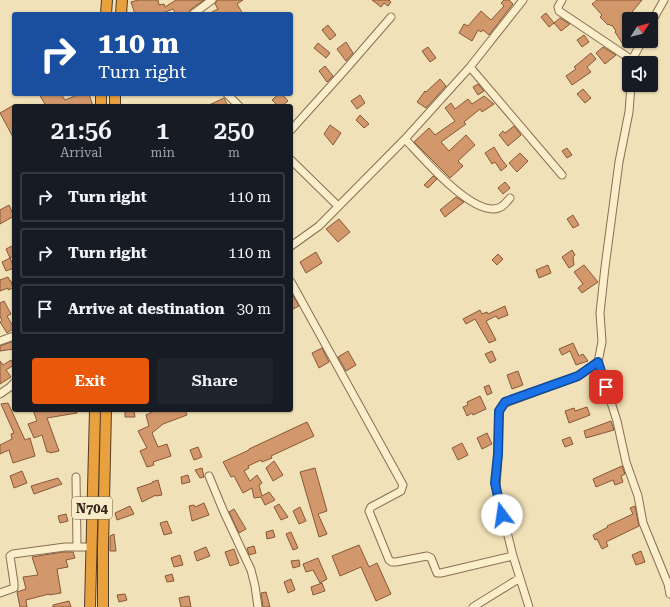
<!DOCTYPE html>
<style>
body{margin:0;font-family:"Roboto Serif",serif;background:#20242c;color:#f1f3f6;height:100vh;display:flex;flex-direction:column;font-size:15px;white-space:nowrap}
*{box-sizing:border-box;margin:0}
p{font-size:13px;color:#9ea1a6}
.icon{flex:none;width:22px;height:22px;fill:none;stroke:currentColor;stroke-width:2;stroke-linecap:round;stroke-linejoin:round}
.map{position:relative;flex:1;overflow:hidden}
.details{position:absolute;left:12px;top:104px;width:281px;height:308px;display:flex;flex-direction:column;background:#171b24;border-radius:4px;box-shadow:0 1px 3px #0004}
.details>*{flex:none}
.hud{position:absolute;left:12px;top:12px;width:281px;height:84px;border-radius:4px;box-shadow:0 1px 3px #0004;background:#1a4fa0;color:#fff;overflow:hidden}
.needle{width:26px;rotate:54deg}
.tools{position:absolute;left:622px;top:12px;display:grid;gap:8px}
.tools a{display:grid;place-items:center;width:36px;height:36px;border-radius:4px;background:#171b24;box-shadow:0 1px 3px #0004;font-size:20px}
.pin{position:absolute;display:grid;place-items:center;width:34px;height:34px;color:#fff;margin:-17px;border-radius:8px;box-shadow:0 2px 6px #0006}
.me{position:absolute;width:44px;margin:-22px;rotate:346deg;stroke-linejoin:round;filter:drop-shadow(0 0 3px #0008)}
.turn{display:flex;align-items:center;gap:14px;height:84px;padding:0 20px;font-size:18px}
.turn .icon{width:52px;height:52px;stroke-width:2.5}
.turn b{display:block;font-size:28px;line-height:34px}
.eta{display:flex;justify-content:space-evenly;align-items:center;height:68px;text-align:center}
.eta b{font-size:24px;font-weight:600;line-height:28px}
.action{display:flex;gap:8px;margin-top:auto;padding:8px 20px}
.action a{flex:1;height:46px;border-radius:4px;background:#ea580c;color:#fff;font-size:16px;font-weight:600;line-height:46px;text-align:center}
.action a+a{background:#20242c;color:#f1f3f6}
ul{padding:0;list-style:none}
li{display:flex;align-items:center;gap:12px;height:50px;margin:0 8px 6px;padding:0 12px;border:2px solid #363941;border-radius:4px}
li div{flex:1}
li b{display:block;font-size:15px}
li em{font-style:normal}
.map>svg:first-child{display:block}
</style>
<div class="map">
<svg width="670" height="607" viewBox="0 0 670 607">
<rect width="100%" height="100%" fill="#f1e1b8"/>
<!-- building -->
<path fill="#d2976b" stroke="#885837" d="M138,0H158L159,5L164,4L165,7L176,0H204L190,10L188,14H176L173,9L160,14H135L131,2Z
M217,0H243L237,4L243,14H208L218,9L215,4Z
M372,0H389L391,2L388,6L384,3L381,7Z
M504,0H509L513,4L489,35L483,30L481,32L478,30L472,41L459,33L464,24L468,26L481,11L491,20L504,6L501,3Z
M597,0H642L628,17L629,20L622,25L629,35V43L624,46L615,32L616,31L612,25L611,26L609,24L608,25L600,17L602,15L592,4Z
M546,13L554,23L549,27L541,17Z
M560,18L570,24L561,31L554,23Z
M328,25L336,35L330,40L322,30Z
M584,35L589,42L582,47L577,40Z
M346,42L353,53L346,61L337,49Z
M318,43L330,53L326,58L314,48Z
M428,47L436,58L430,62L422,51Z
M603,47L616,55L605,64L596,53Z
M591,53L596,59L587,67L591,72L572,85L566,76L576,69L574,67Z
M325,66L333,76L327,82L319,71Z
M440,79L446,86L426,108L417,102L425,91L426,92Z
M478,84L484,91L478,95L473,87Z
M583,89L591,98L585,103L577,94Z
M39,94H61L65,100L80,94H89L93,106H46Z
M279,94H282L288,101L282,106H278L272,100Z
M360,95L365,103L357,109L351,101Z
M484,96L494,104L482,112L480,109L464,122L466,124L441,142L449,151L466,135L475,145L458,161L463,166L450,178L414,142L429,128L435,135L455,121L445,108L451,103L455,109L468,99L472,104Z
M224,98L228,106H207Z
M14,105V139L0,113Z
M360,115L369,124L364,128L356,120Z
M330,125L341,133L333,145L324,134Z
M514,126L521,135L508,146L499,135L503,131L505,133Z
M494,147L502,160L507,166L501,171L495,162L492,164L485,153Z
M567,148L572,155L567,158L562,151Z
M520,153L528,161L517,172L509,163Z
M433,176L437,179L428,188L424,185Z
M505,182L510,188L503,194L498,188Z
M456,197L464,202L445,217L440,210Z
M9,205L14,216L0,224V210Z
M573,215L579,225L573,228L567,219Z
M339,219L350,232L338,242L326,229Z
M14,245V256L10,258L14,268L6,271L2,262L10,258L6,249Z
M572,250L575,255L573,257L574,265L569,268L562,257Z
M316,252L322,263L306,273L300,262Z
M498,254L503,259L497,265L492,260Z
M548,265L551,273L539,278L536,270Z
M584,265L598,282L582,293L578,288L583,284L574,272Z
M8,277L10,281H11L13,288L8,290V288L0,291V280Z
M291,292L299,306L291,310Z
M4,301L11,314L7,316L14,328L7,333L0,322L2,321L0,316V303Z
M505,306L508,315L498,319L496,316L486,321L496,340L489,343L475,319L466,324L463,319L480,310L482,314L487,312L488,314Z
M14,341V349L0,351V346Z
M573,343L579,356L583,354L588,361L576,365L570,351L562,355L559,349Z
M322,348L329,362L319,368L312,353Z
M348,351L356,365L346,371L338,357Z
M492,351L496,360L490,363L485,354Z
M11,360L14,365L6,370L11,377L0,384V361L3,365Z
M518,371L523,385L512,389L507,375Z
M489,385L492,393L487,395L484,387Z
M480,396L486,409L473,415L472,413L467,416L463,407L468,405L467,402Z
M8,403L25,440L30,438L35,456L13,463L9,450L0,454V445L12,439L11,434L14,433L1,404Z
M587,407L590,415L569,423L565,411L574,408L575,411Z
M33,410H77V413L47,418L59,451L50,453V452H47L42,435L34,438L28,424L37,421Z
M125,410H134L135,417H125Z
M152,410H185L187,415L163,424L152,433L158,447L167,444L171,456L153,462L154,465L147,467L140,451L147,448L138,431L149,426L146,415L152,412Z
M611,421L614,430L586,438L584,431Z
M307,422L314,436L271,456L272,458L262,462L261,460L248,466L249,468L244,471L250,481L257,475L262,483L259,485L262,496L269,492L275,500L265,505L261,497L254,498L252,488L243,493L234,476L231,477L223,462L249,450V449Z
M487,433L492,444L482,449L477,438Z
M570,437L573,444L565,447L562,440Z
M462,443L468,455L458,460L452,448Z
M198,447L202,457L194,460L190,450Z
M274,461L283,475L273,481L266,468Z
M622,466L625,474L621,476L623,482L615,485L613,480L596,487L593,479Z
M202,468L204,477L200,478L195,470Z
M315,468L327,511L318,514L327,534L319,537L300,472Z
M22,471L27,483L14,488L10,476Z
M188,475L190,482L182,484L181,477Z
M58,478L62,484L34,494L31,486Z
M158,480L162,495L156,496V495L142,502L137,488L152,483V482Z
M204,503L209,515L192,521L189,506L194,505L195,507Z
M279,504L288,517L281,520L274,507Z
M130,506L134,514L117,520L115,513Z
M635,506L639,526L606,542L608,546L602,549L597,539L595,540L593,535L608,527L607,526L633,514L630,508Z
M300,507L306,521L299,524L293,511Z
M234,509L246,529L239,533L229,512Z
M66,514L68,521L60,523L58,516Z
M167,521L172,533L164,535L160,523Z
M273,530L275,537L267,539L266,532Z
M291,532L298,548L293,550L286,534Z
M114,534L116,551H110V536Z
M359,545L369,567L377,563L391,594L376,601L361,567L340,576L332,556Z
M254,546L256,553L249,555L247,548Z
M206,547L210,556L197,561L194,552Z
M234,549L239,563L230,566L225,552Z
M641,551L645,562L636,565L632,555Z
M63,552H73L75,558L66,560L68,567L57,569L61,593L49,595V594L26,600L27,607H20L17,592L26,589L23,577L38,575L32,557Z
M180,555L183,565L174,567L171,558Z
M318,558L327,579L320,583L313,570L306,572L303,564Z
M299,560L300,566L293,568L291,561Z
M172,574L174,581L167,582L165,576Z
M291,579L295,590L288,593L284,582Z
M322,583L325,591L313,595L311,587Z
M266,592L270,607H263L261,593Z
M125,594L127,600L119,602L117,595Z
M189,596L191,607H181L179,598Z
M69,601L71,607H53V605Z"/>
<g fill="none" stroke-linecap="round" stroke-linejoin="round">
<defs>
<path id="minor" d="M562,0L558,7L559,11L632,60
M193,14L212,0
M651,23L664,0
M632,63V60L642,41
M470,67L562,175
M631,85L629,112L619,162L605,267L600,313L602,342L598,362L617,421L626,462L638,496L643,523L668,584L670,594
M227,94L239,106
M291,130L345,70L391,17
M405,139C423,158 466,209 493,209C501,209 505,204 510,198
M291,160L338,206
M291,246L319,226L405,139L470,67L523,0
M291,282L403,485L401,491L371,507L369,511L389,560L392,562H396L427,556L431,558L437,573H441L513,556
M0,341L14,336
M0,394L10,387L14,383
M209,476L223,510L251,570L255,586L258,607
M76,477L77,546
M0,593L14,588V583L10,556L13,554L65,547H92
M473,607L520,578
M529,607L513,556L496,488L498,454L499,411L505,403L578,376L598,362"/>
<path id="highway" d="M106,14L107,0
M121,14L122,0
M101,106V94
M115,106V94
M90,607L95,410
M103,607V547L106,410"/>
</defs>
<!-- minor casing -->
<use href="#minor" stroke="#886f52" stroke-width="9"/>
<!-- highway casing -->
<use href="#highway" stroke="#543d28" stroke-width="12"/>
<!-- minor -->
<use href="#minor" stroke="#fbeecb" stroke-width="7"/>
<!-- highway -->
<use href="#highway" stroke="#e9a13f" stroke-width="10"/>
</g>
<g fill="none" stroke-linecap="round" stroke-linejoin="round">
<defs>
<path id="route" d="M502,515L495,483L498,454L499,411L505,402L578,376L598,362L606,387"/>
</defs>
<!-- route casing -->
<use href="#route" stroke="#114b97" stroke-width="10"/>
<!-- route -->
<use href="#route" stroke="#1a73e8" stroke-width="7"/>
</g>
<g text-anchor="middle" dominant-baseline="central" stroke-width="4" stroke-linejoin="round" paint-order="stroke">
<!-- shield labels -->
<rect fill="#f8ebc8" stroke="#70624e" stroke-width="1" x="72" y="497" width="40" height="22" rx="3"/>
<g font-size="13" font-weight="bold" fill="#352719">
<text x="92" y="508">N704</text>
</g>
</g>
</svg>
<div class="tools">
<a><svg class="needle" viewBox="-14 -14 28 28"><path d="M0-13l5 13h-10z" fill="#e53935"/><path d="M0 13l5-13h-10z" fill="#9ea1a6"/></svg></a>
<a><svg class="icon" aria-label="sound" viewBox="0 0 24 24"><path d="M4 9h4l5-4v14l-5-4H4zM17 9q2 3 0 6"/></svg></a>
</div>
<div class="pin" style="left:606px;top:387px;background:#d93025"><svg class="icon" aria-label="arrive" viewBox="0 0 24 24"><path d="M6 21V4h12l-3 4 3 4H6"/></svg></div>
<svg class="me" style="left:502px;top:515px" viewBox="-20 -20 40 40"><circle r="19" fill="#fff"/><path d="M0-13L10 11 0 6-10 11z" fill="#1a73e8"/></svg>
<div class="hud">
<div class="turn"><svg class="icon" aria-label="right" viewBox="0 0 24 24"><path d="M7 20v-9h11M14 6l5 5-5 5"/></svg><div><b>110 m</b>Turn right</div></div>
</div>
<section class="details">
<div class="eta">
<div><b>21:56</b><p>Arrival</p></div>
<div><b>1</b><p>min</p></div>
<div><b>250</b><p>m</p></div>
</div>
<ul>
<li><svg class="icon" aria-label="right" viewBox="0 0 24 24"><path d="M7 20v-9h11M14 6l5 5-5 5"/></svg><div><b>Turn right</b></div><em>110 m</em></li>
<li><svg class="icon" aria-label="right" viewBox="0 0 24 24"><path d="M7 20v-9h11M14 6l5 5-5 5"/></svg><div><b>Turn right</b></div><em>110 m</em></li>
<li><svg class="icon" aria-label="arrive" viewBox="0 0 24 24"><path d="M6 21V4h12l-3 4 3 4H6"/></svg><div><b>Arrive at destination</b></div><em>30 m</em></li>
</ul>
<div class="action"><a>Exit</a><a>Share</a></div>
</section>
</div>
